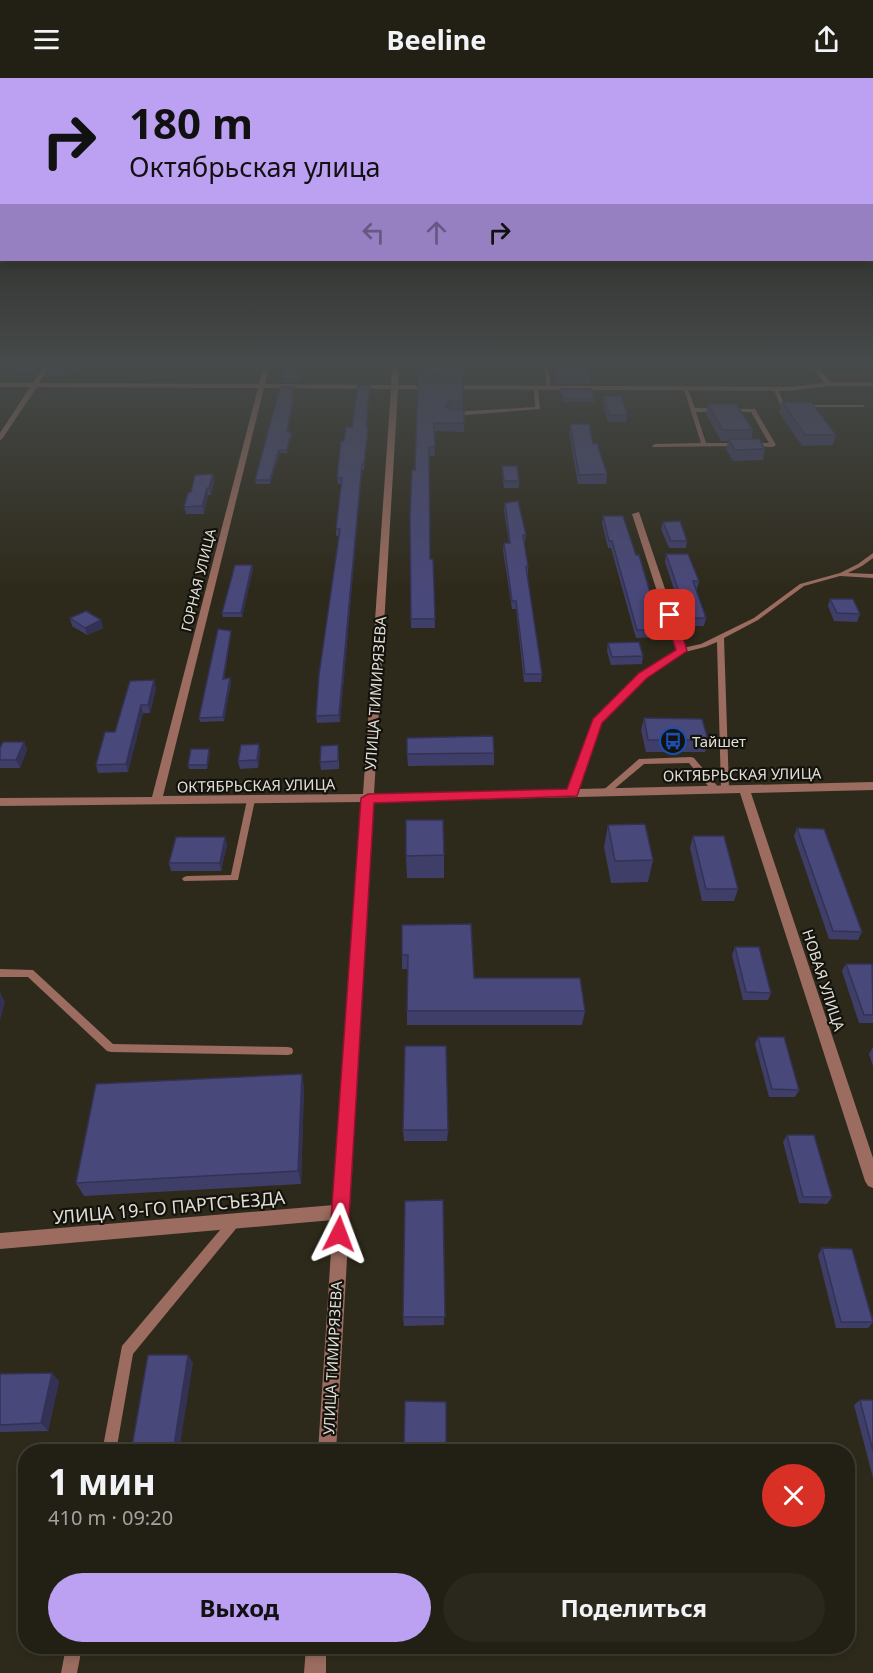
<!DOCTYPE html>
<html lang="ru">
<meta charset="utf-8">
<style>
body{margin:0;font-family:"Noto Sans",sans-serif;background:#2a281d;color:#f1f3f6;height:100vh;display:flex;flex-direction:column;font-size:22px;white-space:nowrap}
*{box-sizing:border-box;margin:0}
p{font-size:20px;color:#a2a3a0}
.icon{flex:none;width:33px;height:33px;fill:none;stroke:currentColor;stroke-width:2;stroke-linecap:round;stroke-linejoin:round}
.map{position:relative;flex:1;overflow:hidden}
.details{position:absolute;left:18px;top:1366px;width:837px;height:210px;display:flex;flex-direction:column;background:#222014;border-radius:24px;box-shadow:0 3px 9px #0003,0 0 0 2px #3f3e34}
.details>*{flex:none}
.top-card{position:absolute;left:0px;top:0px;width:873px;height:183px;box-shadow:0 3px 9px #0003,0 0 0 2px #3f3e34;background:#bca0f2;color:#111;overflow:hidden}
.pin{position:absolute;display:grid;place-items:center;width:51px;height:51px;color:#fff;margin:-26px;border-radius:12px;box-shadow:0 3px 9px #0006}
.me{position:absolute;width:66px;margin:-33px;rotate:3deg;stroke-linejoin:round;filter:drop-shadow(0 0 4px #0008)}
.turn{display:flex;align-items:center;gap:21px;height:126px;padding:0 30px;font-size:27px}
.turn .icon{width:78px;height:78px;stroke-width:2.5}
.turn b{display:block;font-size:42px;line-height:51px}
.lanes{display:flex;align-items:center;height:57px;padding:0 30px;background:#0003;justify-content:center;gap:30px;direction:ltr}
.lanes .off{opacity:.35}
.round{display:grid;place-items:center;flex:none;width:63px;height:63px;border-radius:32px;background:#2a281d}
.headline{display:flex;align-items:center;justify-content:space-between;height:102px;padding:0 30px}
h1{font-size:36px;font-weight:700;line-height:45px}
.cta{display:flex;gap:12px;margin-top:auto;padding:12px 30px}
.cta a{flex:1;height:69px;border-radius:36px;background:#bca0f2;color:#111;font-size:24px;font-weight:700;line-height:69px;text-align:center}
.cta a+a{background:#2a281d;color:#f1f3f6}
header{display:flex;justify-content:space-between;align-items:center;height:78px;padding:0 30px;background:#222014;font-size:27px;font-weight:700}
.map>svg:first-child{display:block}
</style>
<header><svg class="icon" aria-label="menu" viewBox="0 0 24 24"><path d="M4 6h16M4 12h16M4 18h16"/></svg>Beeline<svg class="icon" aria-label="share" viewBox="0 0 24 24"><path d="M12 15V3M7 8l5-5 5 5M5 13v7h14v-7"/></svg></header>
<div class="map">
<svg width="873" height="1595" viewBox="0 0 873 1595">
<rect width="100%" height="100%" fill="#2e2a1b"/>
<g fill="none" stroke-linecap="round" stroke-linejoin="round">
<!-- lane -->
<path fill="#9b6c5f" fill-rule="evenodd" d="M544,287H548L551,311L547,310Z
M536,309L538,310L540,331L452,338L449,336L452,334L535,329L534,310Z
M686,310L688,311L695,330L755,331L776,367L773,369L749,368L748,367L751,365H769L751,334H696L706,365H738L741,367L740,368L653,369L652,368L655,366L701,365L684,311Z
M773,310H777L785,327H863L865,328L863,329H783L781,328Z
M873,475V480L862,488L848,495L873,496V500L840,498L804,508L758,542L724,560L729,711L725,714L722,713L721,711L717,564L705,569L681,575L677,573L678,571L701,566L754,540L800,506L840,495L858,486Z
M691,679L694,680L719,710L720,712L719,714H713L689,685L644,686L607,717L604,718L600,715L639,681Z
M251,719L255,722L238,802L184,803L182,801L184,799L187,798L231,797L247,722Z
M0,891L33,892L113,966L288,969L292,970L293,973L292,976L288,977L111,974L107,973L28,899H0Z
M235,1137L239,1139L241,1143L239,1147L133,1276L116,1374H102L122,1268L231,1139Z
M66,1569H82L77,1595H61Z"/>
<!-- street -->
<path fill="#9b6c5f" fill-rule="evenodd" d="M45,287H51L39,305L259,306L264,287H270L265,306L391,307L393,287H399L398,307L789,309L824,305L811,287H817L830,304H873V308H828L789,313L398,311L374,716L568,712L593,642L640,596L676,572L632,436L639,434L686,573L646,600L602,645L579,711L873,704V712L751,715L873,1080V1110L868,1108L865,1103L740,715L373,724L336,1374H318L333,1142L0,1171V1155L334,1127L362,724L0,728V720L152,719L258,310L37,309L2,361L0,362V355L30,309H0V305H33ZM264,310L391,311L363,716L163,718Z
M306,1569H326V1595H304Z"/>
</g>
<!-- wall -->
<path fill="#3f3e69" d="M11,287H42L36,297H7L6,293Z
M51,287H76L68,298L47,297L46,294Z
M418,287H462V305H418Z
M554,287H587L590,299V306H558L554,291Z
M300,294V297L298,304H282V301Z
M418,305L463,322L464,354L434,353L435,378H429L430,481H433L435,550H411L410,436L415,392Z
M370,307L367,349H368V356L364,392H362L340,644L317,645L316,638L339,458H336V451L342,406H338L337,400L344,363L352,349Z
M561,311L594,320V324H563L560,314Z
M295,312L292,319L294,323L288,354H291L292,357L287,375H280L270,406H256L255,402Z
M603,318L627,337L626,344H608L603,325Z
M782,324L836,357L833,367L802,368L779,334Z
M708,326L753,352L751,361L765,371L763,382L733,383L726,371L728,363H721L706,336Z
M570,346L593,366L607,396L606,406H578L569,355Z
M502,388L519,403V410H504L502,395Z
M213,396L214,404L211,417H208L204,436H186L184,429L191,414Z
M505,425L526,457L525,464H524L528,489V497H527L542,596L541,604H524L516,531H512L503,472L504,465H509L504,432Z
M603,438L636,477L661,552L660,559L636,560L611,470H608L602,445Z
M663,444L687,463L686,470H669L661,451Z
M666,476L699,503L697,511H696L706,540L704,548H686L665,484Z
M252,487L253,491L242,539H223L222,535Z
M830,521L860,536L857,544L834,543L828,528Z
M70,540L103,550L87,557L72,548Z
M231,553V557L224,601L230,600L231,604L224,643L200,644L199,640Z
M608,565L643,578L642,586L611,587L607,573Z
M156,610L150,635H143L128,694L98,695L96,687L115,654Z
M644,640L708,662L705,674H646L641,652Z
M24,664L27,672L20,690H0V670Z
M259,666L260,674L258,690L240,691L238,683Z
M209,671L210,675L207,691H189L188,687Z
M339,675V691L321,692L320,684Z
M494,675V687L408,688L407,676Z
M608,747L653,782L648,804L611,805L604,769Z
M797,750L862,854L858,862L829,861L794,758Z
M693,758L738,811L734,823H702L690,770Z
M225,759L227,767L221,793H171L169,785Z
M444,777V800H407L406,778Z
M402,847L474,900L585,933L582,947H407V891H402Z
M735,869L771,915L768,922H743L732,877Z
M846,886L873,888V945H859L842,893Z
M758,959L799,1012L795,1019H769L755,966Z
M873,969V988L869,976Z
M302,996L304,1010L301,1106L84,1118L76,1105Z
M403,1052H448L447,1063H404Z
M787,1057L832,1119L827,1126L799,1125L783,1064Z
M443,1122L444,1247L404,1248L403,1239Z
M822,1170L873,1244L868,1250H836L818,1177Z
M0,1296L59,1303L48,1353L0,1354Z
M860,1322H873V1400L854,1327Z"/>
<!-- shaded-wall -->
<path fill="#333255" d="M39,287H42L36,297L35,294Z
M72,287H76L68,298L67,294Z
M370,307V313L366,356V349Z
M293,319L294,323L287,357V354Z
M450,323V332L445,328Z
M368,349V356L364,392V386Z
M291,354L292,357L287,375V372Z
M279,372L280,375L270,406V402Z
M362,386V392L340,644L339,637Z
M213,396L214,404L211,417L209,410Z
M207,410L208,417L204,436L202,428Z
M252,487L253,491L242,539L241,535Z
M101,542L103,550L87,557L85,550Z
M231,553V557L223,605V601Z
M230,600L231,604L224,643L223,639Z
M154,602L156,610L150,635L148,627Z
M141,627L143,635L128,694L126,686Z
M24,664L27,672L20,690L16,682Z
M259,666L260,674L258,690L257,682Z
M209,671L210,675L207,691V687Z
M225,759L227,767L221,793L220,785Z
M0,914L5,924L0,943Z
M302,996L304,1010L301,1106L298,1093Z
M188,1277L193,1285L179,1374H173Z
M52,1295L59,1303L48,1353L41,1345Z"/>
<!-- building -->
<path fill="#49487a" stroke="#333255" stroke-width="1.5" d="M11,287H39L35,294L6,293Z
M51,287H72L67,294H46Z
M418,287H462V297L418,296Z
M555,287H587L590,299H558Z
M284,294H300L297,301H282Z
M418,305H463V322L450,323L445,328L450,332L464,331V345H434L435,369H429L430,481H433L435,541H411L410,436L412,392H415Z
M358,307H370L366,349H368L364,386H362L339,637L316,638L319,597L340,451H336L342,400H337L341,363H344L346,349H352Z
M280,309H294L291,319H293L287,354H291L287,372H279L270,402H255Z
M561,311H592L594,320L564,321Z
M603,318H621L627,337H609Z
M782,324H811L836,357H805Z
M708,326H736L753,352H723Z
M570,346H589L593,366L597,365L607,396L579,397Z
M728,361H759L765,371L735,372Z
M502,388H517L519,403H504Z
M213,396L209,410H207L202,428L184,429L188,415L191,414L195,397Z
M518,423L526,457H523L528,489H526L542,596H525L516,523H512L504,465H510L505,425Z
M603,438H623L636,477H639L661,552H637L612,463H609Z
M680,443L687,463H671L663,444Z
M666,476H688L699,503H693L706,540H688Z
M235,487H252L241,535H222Z
M830,521H853L860,536L837,535Z
M86,533L101,542L85,550L70,540Z
M218,551L231,553L223,601L230,600L223,639L199,640Z
M639,564L643,578L612,579L608,565Z
M154,602L148,627H141L126,686L96,687L105,654H115L130,603Z
M644,640L702,641L708,662H648Z
M493,658L494,675L407,676V660Z
M3,664H24L16,682H0V670Z
M259,666L257,682L238,683L241,667Z
M338,667V683L320,684L321,668Z
M191,671H209L207,687H188Z
M406,742H443L444,777L406,778Z
M645,746L653,782L615,783L608,747Z
M797,750L824,751L862,854L833,853Z
M693,758H724L738,811H706Z
M176,759H225L220,785H169Z
M471,846L474,900H580L585,933H407L408,877H402V847Z
M735,869H759L771,915L746,914Z
M846,886H872L873,937H864Z
M758,959H784L799,1012L772,1011Z
M405,968H446L448,1052H403Z
M302,996L298,1093L76,1105L96,1006Z
M787,1057H814L832,1119H803Z
M443,1122L445,1239H403L405,1123Z
M822,1170L852,1171L873,1244H841Z
M148,1277H188L173,1374H131Z
M52,1295L41,1345L0,1347V1296Z
M860,1322H873V1373Z
M405,1323L446,1324V1374H404Z"/>
<!-- sky -->
<linearGradient id="sky" x2="0" y2="1"><stop stop-color="#19170f"/><stop offset="0.56" stop-color="#464a4a"/><stop offset="1" stop-color="#464a4a" stop-opacity="0"/></linearGradient>
<rect width="873" height="510" fill="url(#sky)"/>
<!-- route -->
<path fill="#e11d48" stroke="#92132f" stroke-width="1.5" d="M670,534L676,537L687,573L647,600L602,645L577,718L374,725L348,1156L346,1162L339,1165L333,1162L330,1156L361,720L368,716L567,711L593,641L639,595L676,572L665,537Z"/>
<!-- icons -->
<defs>
<symbol id="bus-ring" viewBox="-11 -11 22 22"><circle r="9.5" fill="#14120c" stroke="#1a4fb4" stroke-width="1.5"/><path d="M-5-6H5V4H4V6H2V4H-2V6H-4V4H-5ZM-3.5-4V0h7V-4ZM-3.5 1.2v1.5H-2V1.2ZM2 1.2v1.5H3.5V1.2Z" fill="#1a4fb4"/></symbol>
</defs>
<g fill-rule="evenodd">
<use href="#bus-ring" x="658" y="648" width="30" height="30"/>
</g>
<g text-anchor="middle" dominant-baseline="central" stroke-width="4.5" stroke-linejoin="round" paint-order="stroke">
<!-- far-street labels -->
<g font-size="14" fill="#e1dfd5" stroke="#14120c">
<text transform="translate(198 502) rotate(-76)">ГОРНАЯ УЛИЦА</text>
</g>
<!-- street labels -->
<g font-size="15" fill="#e1dfd5" stroke="#14120c">
<text transform="translate(375 615) rotate(-86)">УЛИЦА ТИМИРЯЗЕВА</text>
<text transform="translate(742 696) rotate(-1)">ОКТЯБРЬСКАЯ УЛИЦА</text>
<text transform="translate(256 707) rotate(-1)">ОКТЯБРЬСКАЯ УЛИЦА</text>
<text transform="translate(824 902) rotate(72)">НОВАЯ УЛИЦА</text>
<text transform="translate(332 1280) rotate(-87)">УЛИЦА ТИМИРЯЗЕВА</text>
</g>
<!-- poi labels -->
<g font-size="15" fill="#e1dfd5" stroke="#14120c" text-anchor="start">
<text x="692" y="663">Тайшет</text>
</g>
<!-- near-street labels -->
<g font-size="18" fill="#e1dfd5" stroke="#14120c">
<text transform="translate(169 1129) rotate(-5)">УЛИЦА 19-ГО ПАРТСЪЕЗДА</text>
</g>
</g>
</svg>
<div class="pin" style="left:670px;top:537px;background:#d93025"><svg class="icon" aria-label="arrive" viewBox="0 0 24 24"><path d="M6 21V4h12l-3 4 3 4H6"/></svg></div>
<svg class="me" style="left:339px;top:1156px" viewBox="-20 -20 40 40"><path d="M0-17L14 15 0 8-14 15z" fill="#e11d48" stroke="#fff" stroke-width="4"/></svg>
<div class="top-card">
<div class="turn"><svg class="icon" aria-label="right" viewBox="0 0 24 24"><path d="M7 20v-9h11M14 6l5 5-5 5"/></svg><div><b>180 m</b>Октябрьская улица</div></div>
<div class="lanes"><svg class="icon off" aria-label="left" viewBox="0 0 24 24"><path d="M17 20v-9H6M10 6l-5 5 5 5"/></svg><svg class="icon off" aria-label="ahead" viewBox="0 0 24 24"><path d="M12 20V5M6 11l6-6 6 6"/></svg><svg class="icon" aria-label="right" viewBox="0 0 24 24"><path d="M7 20v-9h11M14 6l5 5-5 5"/></svg></div>
</div>
<section class="details">
<div class="headline"><div><h1>1 мин</h1><p>410 m · 09:20</p></div><a class="round" style="background:#d93025;color:#fff"><svg class="icon" aria-label="close" viewBox="0 0 24 24"><path d="M6 6l12 12M18 6L6 18"/></svg></a></div>
<div class="cta"><a>Выход</a><a>Поделиться</a></div>
</section>
</div>
